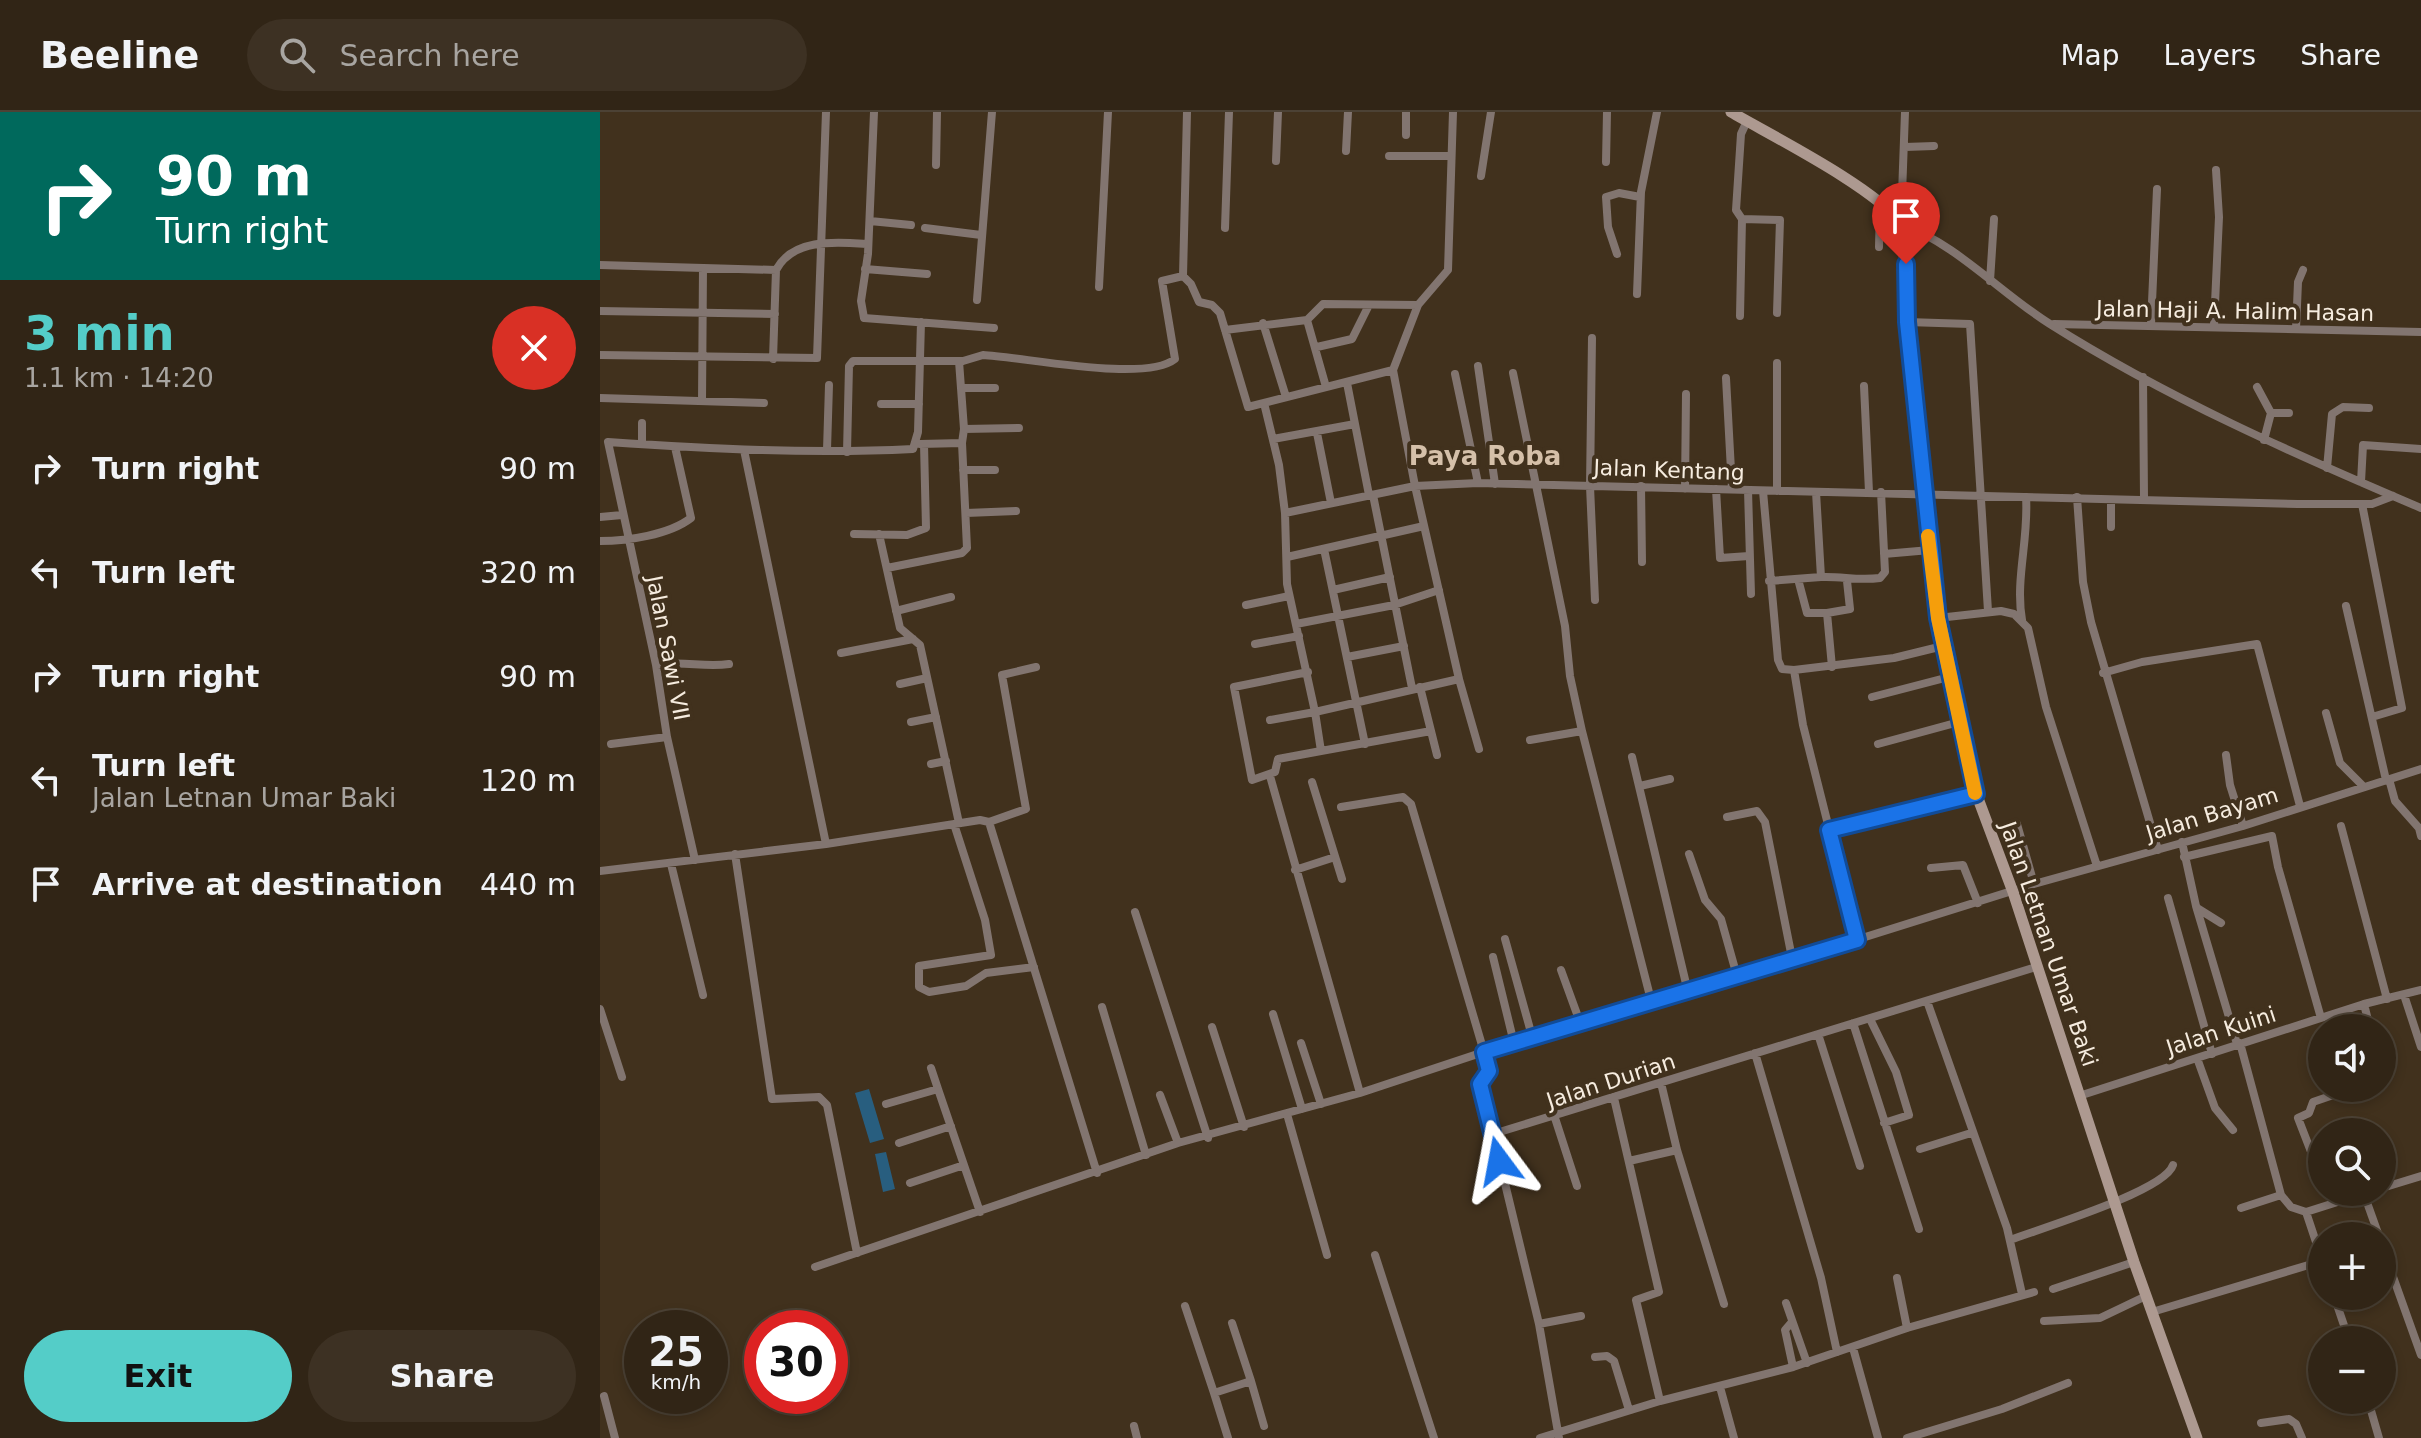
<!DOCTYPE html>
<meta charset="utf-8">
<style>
body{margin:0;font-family:"DejaVu Sans",sans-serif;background:#3d3123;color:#f1f3f6;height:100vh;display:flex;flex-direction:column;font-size:30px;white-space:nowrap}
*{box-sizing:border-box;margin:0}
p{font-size:26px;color:#a8a5a1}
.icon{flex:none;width:44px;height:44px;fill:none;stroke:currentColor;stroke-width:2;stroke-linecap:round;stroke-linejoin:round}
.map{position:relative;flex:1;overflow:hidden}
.side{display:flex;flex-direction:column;background:#312516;width:600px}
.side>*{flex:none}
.guide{background:#00695c;color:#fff;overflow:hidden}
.fabs{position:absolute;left:1708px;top:902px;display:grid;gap:16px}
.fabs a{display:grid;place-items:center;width:88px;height:88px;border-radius:50%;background:#312516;box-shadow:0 4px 12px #0003,0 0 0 2px #4c4235;font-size:40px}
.speed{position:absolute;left:24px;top:1198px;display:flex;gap:16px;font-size:40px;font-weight:700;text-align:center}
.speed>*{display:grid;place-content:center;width:104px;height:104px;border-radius:50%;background:#312516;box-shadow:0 4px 12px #0003,0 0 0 2px #4c4235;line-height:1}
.speed small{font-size:20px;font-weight:400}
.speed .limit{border:12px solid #d22;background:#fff;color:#111}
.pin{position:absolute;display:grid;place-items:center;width:68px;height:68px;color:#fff;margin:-82px -34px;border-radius:50% 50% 50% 0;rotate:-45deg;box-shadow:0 0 8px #0007}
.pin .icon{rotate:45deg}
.me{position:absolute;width:88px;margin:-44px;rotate:347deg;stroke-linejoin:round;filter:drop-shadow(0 0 6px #0008)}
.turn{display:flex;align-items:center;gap:28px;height:168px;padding:0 24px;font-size:36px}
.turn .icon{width:104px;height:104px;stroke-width:2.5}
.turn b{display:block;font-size:56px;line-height:68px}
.round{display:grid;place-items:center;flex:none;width:84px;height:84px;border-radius:42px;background:#3d3123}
.summary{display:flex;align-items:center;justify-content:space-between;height:136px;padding:0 24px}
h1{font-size:48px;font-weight:700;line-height:60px;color:#54cdc8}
.primary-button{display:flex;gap:16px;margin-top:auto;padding:16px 24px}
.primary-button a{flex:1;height:92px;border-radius:48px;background:#54cdc8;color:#111;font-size:32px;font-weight:700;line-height:92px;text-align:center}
.primary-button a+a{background:#3d3123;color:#f1f3f6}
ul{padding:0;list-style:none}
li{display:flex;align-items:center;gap:24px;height:104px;padding:0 24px}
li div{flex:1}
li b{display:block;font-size:30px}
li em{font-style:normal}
header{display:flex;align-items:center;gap:48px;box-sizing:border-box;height:112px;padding:0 40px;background:#312516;border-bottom:2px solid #4c4235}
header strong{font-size:38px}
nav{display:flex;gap:44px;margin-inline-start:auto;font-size:28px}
.search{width:560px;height:72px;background:#3d3123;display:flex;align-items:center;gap:20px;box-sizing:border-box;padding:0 28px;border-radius:44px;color:#a8a5a1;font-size:30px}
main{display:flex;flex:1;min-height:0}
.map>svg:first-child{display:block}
</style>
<header>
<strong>Beeline</strong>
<div class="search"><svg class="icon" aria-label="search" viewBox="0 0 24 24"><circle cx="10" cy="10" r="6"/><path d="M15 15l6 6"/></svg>Search here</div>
<nav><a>Map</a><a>Layers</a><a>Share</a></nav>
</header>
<main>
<section class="side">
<div class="guide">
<div class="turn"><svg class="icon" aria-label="right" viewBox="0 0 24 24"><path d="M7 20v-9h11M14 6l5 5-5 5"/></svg><div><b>90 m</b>Turn right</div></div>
</div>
<div class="summary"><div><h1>3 min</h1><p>1.1 km · 14:20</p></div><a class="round" style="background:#d93025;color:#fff"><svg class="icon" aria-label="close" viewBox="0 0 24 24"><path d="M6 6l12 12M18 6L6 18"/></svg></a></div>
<ul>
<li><svg class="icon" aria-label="right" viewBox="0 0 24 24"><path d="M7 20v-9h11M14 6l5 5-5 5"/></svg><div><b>Turn right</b></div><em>90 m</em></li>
<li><svg class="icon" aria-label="left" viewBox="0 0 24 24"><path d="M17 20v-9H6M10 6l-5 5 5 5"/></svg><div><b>Turn left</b></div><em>320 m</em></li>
<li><svg class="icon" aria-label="right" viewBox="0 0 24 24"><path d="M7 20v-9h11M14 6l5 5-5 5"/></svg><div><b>Turn right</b></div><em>90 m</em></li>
<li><svg class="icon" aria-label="left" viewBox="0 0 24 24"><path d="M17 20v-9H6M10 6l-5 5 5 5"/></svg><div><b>Turn left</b><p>Jalan Letnan Umar Baki</p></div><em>120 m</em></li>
<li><svg class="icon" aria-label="arrive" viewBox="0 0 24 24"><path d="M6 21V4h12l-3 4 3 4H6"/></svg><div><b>Arrive at destination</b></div><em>440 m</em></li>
</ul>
<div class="primary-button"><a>Exit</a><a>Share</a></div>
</section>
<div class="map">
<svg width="1821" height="1326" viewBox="0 0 1821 1326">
<rect width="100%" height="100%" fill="#41311d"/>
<!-- water -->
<path fill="#285e7f" d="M269,977L284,1027L270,1031L255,981Z
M286,1040L295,1077L283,1080L275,1042Z"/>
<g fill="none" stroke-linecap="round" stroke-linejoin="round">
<!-- street -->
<path stroke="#827570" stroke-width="8" d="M274,0L268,142L261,189L264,206L394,216
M806,23V0
M1305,35L1334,34
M746,39L748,0
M789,44H851
M676,49L678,0
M1006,50L1007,0
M336,53L337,0
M881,64L891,0
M1142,107L1180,108L1177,201
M270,109L311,113
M1301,110L1305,0
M1303,113C1355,131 1403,183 1450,212C1567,286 1694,342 1821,396
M325,116L381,123
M625,116L629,0
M1279,135L1280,93
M1017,142L1008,115L1006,85L1019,81L1040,85
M0,153L176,158
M265,157L327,162
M583,164L587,0
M1390,169L1394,107
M499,175L508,0
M1037,182L1041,80L1057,0
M377,188L392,0
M0,199L175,202
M1140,204L1142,107L1136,98L1141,22L1147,9
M707,208L726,275
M1307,210L1370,212L1388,499
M663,211L686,285
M1454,212L1821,220
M1551,213L1557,77
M1614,213L1619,105L1616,58
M1696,217L1698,170L1703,158
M625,218L707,208L723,192L818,193
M992,226L990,374L995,488
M717,235L752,227L769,193
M0,243L217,246L226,0
M173,247L176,158C193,126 236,130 266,132
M359,249L364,317
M1177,251V379
M878,254L895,372
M913,261L965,514L970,564L982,619L1052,892
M855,262L878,371
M1543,265L1544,386
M1126,266L1132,377
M1264,274L1269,380
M1657,275L1671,301
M361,276H395
M0,286L164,291
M102,289L103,156
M664,291L679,353L685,401L687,472L715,600L859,567L815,374L793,258L818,193L848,158L853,0
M281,292H319
M42,311V332
M755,312L769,383
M717,321L731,391
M673,327L755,312L747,271
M1664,328L1671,301H1689
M320,332L362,331L364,317L419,316
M144,338L226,732
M227,338L229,273
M247,340L249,254L253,249H363L383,243C424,245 545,271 575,247L562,169L583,164L591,172L599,190L612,193L620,201L648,295L793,258
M1727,356L1732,302L1743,295L1769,296
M363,358H395
M1761,370L1763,333L1821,337
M1041,374L1042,450
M1085,377L1086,282
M1116,377L1120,446L1149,444
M1148,378L1151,482
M1163,379L1178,548L1182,557L1194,558L1203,613L1257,828
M1216,380L1221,465C1243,464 1256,469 1280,466L1285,460L1281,380
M773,383L812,576
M1477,385L1483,470L1491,510L1558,738
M1762,392L1802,596L1772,605
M366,401L416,399
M685,401L815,374L878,371L1698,392H1772L1793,384
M0,405L22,403
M1511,415V388
M254,422L307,423L326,416L324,332
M279,422L300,516L320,533L359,711
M0,429C27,429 69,423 91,406L75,335
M724,437L765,632
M1284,442L1330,438
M687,445L824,414
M287,456L362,441L367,436L362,331
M1198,467L1207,501H1227
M1169,469L1221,465
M733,478L790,465
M646,493L689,484
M1746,494L1786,668
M296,499L351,485
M1338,506L1401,499L1414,502L1428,516L1446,595L1497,754
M1422,508C1415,467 1429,427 1426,385
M696,512L794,493L839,478
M655,532L699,524
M241,541L313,527
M747,545L804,534
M56,553C82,548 104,556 129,552
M1232,555L1227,501L1250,497L1247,469
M1194,558L1294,546L1343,534
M1503,561L1542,550L1657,532L1700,694
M859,567L879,637
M300,572L327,566
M820,575L837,643
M1272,585L1349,565
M1726,601L1740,651L1763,674
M670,608L715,600L721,639L678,647L675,660L652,668L634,575L708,560
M311,610L336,605
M930,628L982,619
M11,632L67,625
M1278,632L1359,610
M721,639L831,619
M1626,643L1630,673L1643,714
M1032,645L1088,880
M331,652L346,649
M670,664L760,981
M1789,667L1795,689L1819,716L1821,724
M712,670L742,767
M1040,674L1070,667
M741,695L803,685L811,692L889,957L880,972L893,1022
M1127,705L1157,699L1165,710L1192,846
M389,710L426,697L402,563L436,555
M354,712L385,808L391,843L319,854V875L329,880L366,874L386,861L434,855
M1417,712L1434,772
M1741,714L1787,887
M1229,718L1376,682
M1582,730L1596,794L1637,932
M135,742L172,987L219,985L227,993L257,1141
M1089,742L1105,788L1121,807L1137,864
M1584,745L1672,724L1678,755L1721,906
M95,748L67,625L56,553L8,330C110,337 211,342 313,337L318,320L321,210
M71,752L103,883
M1331,756L1363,753L1378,791
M695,758L735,745
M0,759L226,732L380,708L389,710L497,1061
M1568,786L1612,942
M1597,796L1621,811
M535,800L608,1026
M905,827L932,924
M893,845L914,931
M961,858L981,913
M1804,883L1821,935
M1327,889L1407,1116L1422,1182
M1764,892L1770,916
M502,895L546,1043
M0,897L22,965
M673,902L702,997
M1270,907L1296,960L1309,1003L1284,1011
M1253,911L1319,1117
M612,915L644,1015
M1218,922L1260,1054
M701,931L721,992
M1640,931L1681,1083L1691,1095L1706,1100L1769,1080
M1155,941L1221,1166L1237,1240
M1597,946L1615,996L1633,1018
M331,956L338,977
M1782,968V969
M1061,971L1077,1038
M560,983L578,1031
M1479,984L1764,892L1821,878
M1014,986L1059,1180L1036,1188L1060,1289
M286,992L338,977L380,1100
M687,1002L727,1143
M955,1006L977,1074
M299,1031L351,1014
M1320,1037L1371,1021
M1029,1049L1077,1038L1124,1192
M1722,1068L1698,1006L1709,1001L1713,990L1742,980L1743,976
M310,1071L364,1053
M1782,1076L1821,1064
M1764,1082L1779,1124
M1641,1096L1681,1083
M1706,1100L1722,1148
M1410,1128C1442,1116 1565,1079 1573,1053
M1782,1134L1821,1243
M775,1143L834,1326
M215,1155L578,1031L760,981L932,924L1052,892L1434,772L1643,714L1821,657
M1297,1166L1307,1216
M1453,1177L1534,1150
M1734,1184L1749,1228
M1186,1191L1207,1251
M585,1194L614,1281
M1552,1200L1722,1149
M1444,1209L1500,1206L1546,1184
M1191,1211L1185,1218L1193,1255
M939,1212L981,1204
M1253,1236L1278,1326
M995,1245L1007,1244L1014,1249L1029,1298
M651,1269L664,1314
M1120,1275L1134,1326
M4,1284L15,1326
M1768,1288L1779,1326
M1661,1311L1689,1307L1696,1312L1702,1326
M534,1314L537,1326
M628,1326L614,1281L651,1269L632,1211
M940,1326L1060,1289L1193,1255L1307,1216L1434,1180
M959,1326L939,1212L893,1022L1436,855
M1307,1326L1402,1297L1468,1271"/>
<!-- secondary -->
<path stroke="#ad9990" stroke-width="11" d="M1131,0C1176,26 1274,75 1303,113L1307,210L1338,506L1370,665L1413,780L1534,1150L1597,1326"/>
</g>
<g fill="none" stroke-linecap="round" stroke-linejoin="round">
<defs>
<path id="route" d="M899,1049L880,972L889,959L884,940L1257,828L1229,718L1376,682L1338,506L1307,210L1306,152"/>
</defs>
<!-- route casing -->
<use href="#route" stroke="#114b97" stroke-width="20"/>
<!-- route -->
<use href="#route" stroke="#1a73e8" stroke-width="14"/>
<!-- slow -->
<path stroke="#f59e0b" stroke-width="14" d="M1328,424L1338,506L1375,681"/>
</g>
<g text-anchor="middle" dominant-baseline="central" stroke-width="8" stroke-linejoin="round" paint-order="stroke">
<!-- street labels -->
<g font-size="22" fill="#f6ecdf" stroke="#41311d">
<text transform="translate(1635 199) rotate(1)">Jalan Haji A. Halim Hasan</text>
<text transform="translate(1069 358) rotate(2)">Jalan Kentang</text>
<text transform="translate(68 536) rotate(79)">Jalan Sawi VII</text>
<text transform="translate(1612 702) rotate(-17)">Jalan Bayam</text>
<text transform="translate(1449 832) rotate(71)">Jalan Letnan Umar Baki</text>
<text transform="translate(1621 919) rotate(-18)">Jalan Kuini</text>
<text transform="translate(1011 969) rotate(-18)">Jalan Durian</text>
</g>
<!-- quarter labels -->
<g font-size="26" font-weight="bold" fill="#d5c0a9" stroke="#41311d">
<text x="885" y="344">Paya Roba</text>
</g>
</g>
</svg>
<div class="fabs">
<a><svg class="icon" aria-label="sound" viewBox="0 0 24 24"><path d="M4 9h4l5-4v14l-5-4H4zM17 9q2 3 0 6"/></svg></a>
<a><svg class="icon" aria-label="search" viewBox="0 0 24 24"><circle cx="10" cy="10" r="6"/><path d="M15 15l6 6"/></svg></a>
<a>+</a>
<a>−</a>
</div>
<div class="speed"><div>25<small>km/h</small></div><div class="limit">30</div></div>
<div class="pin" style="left:1306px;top:152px;background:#d93025"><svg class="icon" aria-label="arrive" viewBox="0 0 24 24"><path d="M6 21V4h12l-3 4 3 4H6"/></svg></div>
<svg class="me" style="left:899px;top:1049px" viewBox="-20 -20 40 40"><path d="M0-17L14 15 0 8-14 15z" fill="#1a73e8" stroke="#fff" stroke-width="4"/></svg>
</div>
</main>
